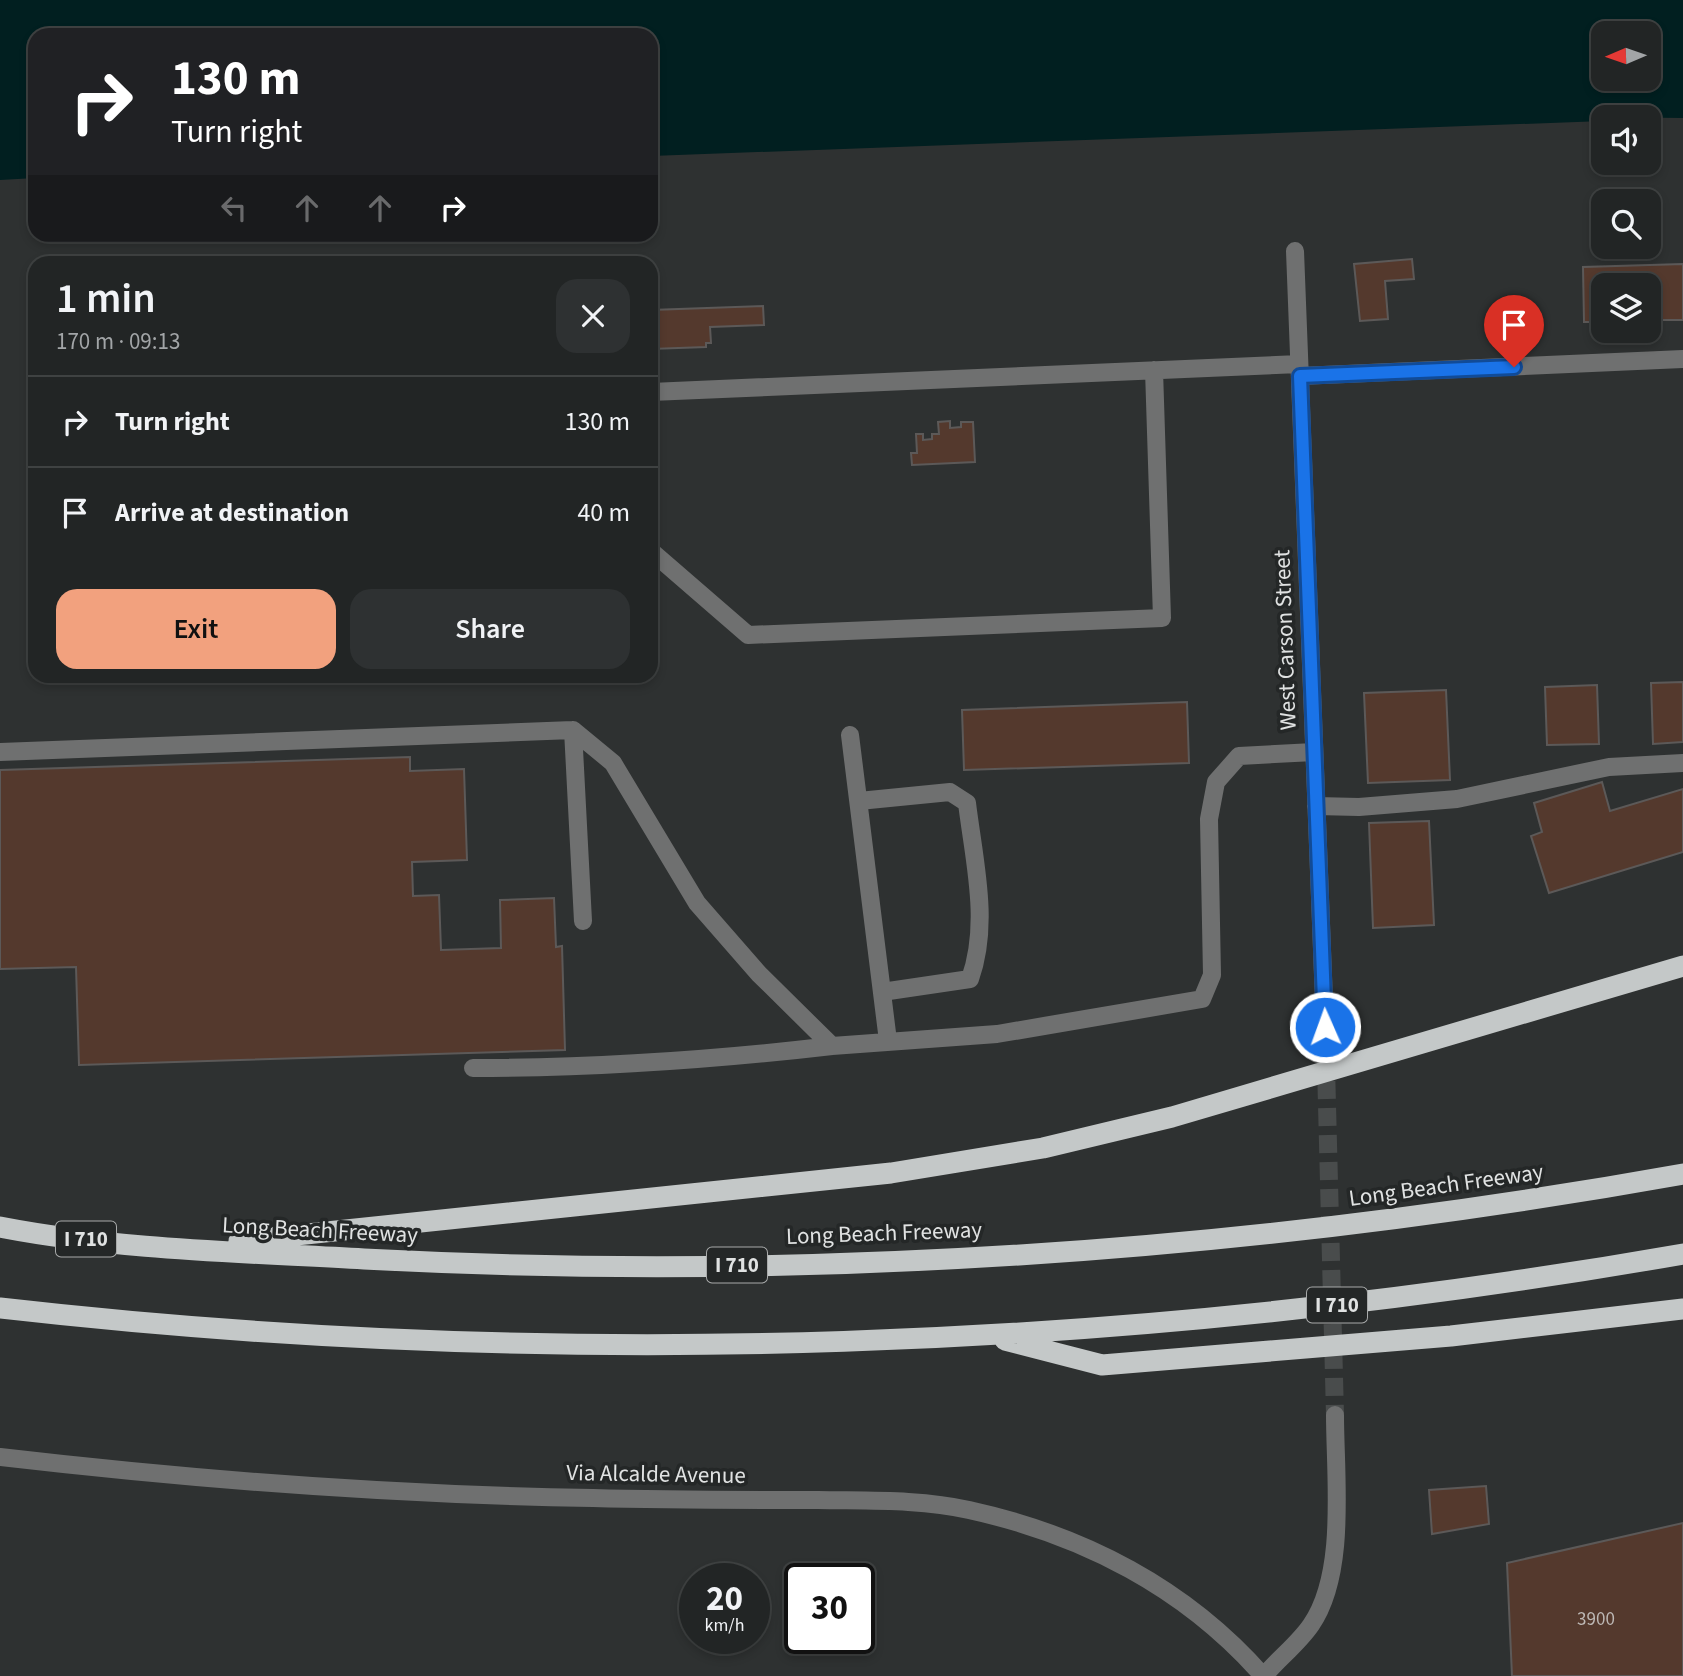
<!DOCTYPE html>
<meta charset="utf-8">
<style>
body{margin:0;font-family:"Source Sans 3",sans-serif;background:#2e3132;color:#f1f3f6;height:100vh;display:flex;flex-direction:column;font-size:26px;white-space:nowrap}
*{box-sizing:border-box;margin:0}
p{font-size:23px;color:#a2a5a7}
.icon{flex:none;width:38px;height:38px;fill:none;stroke:currentColor;stroke-width:2;stroke-linecap:round;stroke-linejoin:round}
.map{position:relative;flex:1;overflow:hidden}
.panel{position:absolute;left:28px;top:256px;width:630px;height:427px;display:flex;flex-direction:column;background:#222525;border-radius:21px;box-shadow:0 4px 10px #0003,0 0 0 2px #3f4242}
.panel>*{flex:none}
.banner{position:absolute;left:28px;top:28px;width:630px;height:214px;border-radius:21px;box-shadow:0 4px 10px #0003,0 0 0 2px #3f4242;background:#202124;color:#fff;overflow:hidden}
.needle{width:46px;rotate:268deg}
.fabs{position:absolute;left:1591px;top:21px;display:grid;gap:14px}
.fabs a{display:grid;place-items:center;width:70px;height:70px;border-radius:14px;background:#222525;box-shadow:0 4px 10px #0003,0 0 0 2px #3f4242;font-size:35px}
.speed{position:absolute;left:679px;top:1563px;display:flex;gap:14px;font-size:35px;font-weight:700;text-align:center}
.speed>*{display:grid;place-content:center;width:91px;height:91px;border-radius:50%;background:#222525;box-shadow:0 4px 10px #0003,0 0 0 2px #3f4242;line-height:1}
.speed small{font-size:18px;font-weight:400}
.speed .limit{border:4px solid #111;border-radius:10px;background:#fff;color:#111}
.pin{position:absolute;display:grid;place-items:center;width:60px;height:60px;color:#fff;margin:-72px -30px;border-radius:50% 50% 50% 0;rotate:-45deg;box-shadow:0 0 7px #0007}
.pin .icon{rotate:45deg}
.me{position:absolute;width:77px;margin:-38px;rotate:358deg;stroke-linejoin:round;filter:drop-shadow(0 0 5px #0008)}
.turn{display:flex;align-items:center;gap:24px;height:147px;padding:0 28px;font-size:32px}
.turn .icon{width:91px;height:91px;stroke-width:2.5}
.turn b{display:block;font-size:49px;line-height:60px}
.lanes{display:flex;align-items:center;height:66px;padding:0 28px;background:#0003;justify-content:center;gap:35px;direction:ltr}
.lanes .off{opacity:.35}
.round{display:grid;place-items:center;flex:none;width:74px;height:74px;border-radius:21px;background:#2e3132}
.summary{display:flex;align-items:center;justify-content:space-between;height:119px;padding:0 28px}
h1{font-size:42px;font-weight:600;line-height:52px}
.action{display:flex;gap:14px;margin-top:auto;padding:14px 28px}
.action a{flex:1;height:80px;border-radius:21px;background:#f2a17e;color:#111;font-size:28px;font-weight:600;line-height:80px;text-align:center}
.action a+a{background:#2e3132;color:#f1f3f6}
ul{padding:0;list-style:none}
li{display:flex;align-items:center;gap:21px;height:91px;padding:0 28px;border-top:2px solid #3f4242}
li div{flex:1}
li b{display:block;font-size:26px}
li em{font-style:normal}
.map>svg:first-child{display:block}
</style>
<div class="map">
<svg width="1683" height="1676" viewBox="0 0 1683 1676">
<rect width="100%" height="100%" fill="#2e3131"/>
<!-- water -->
<path fill="#011f20" fill-rule="evenodd" d="M0,0H1683V118L1603,117V121L651,156V35H35V178L0,180ZM1603,33H1648V79H1603Z"/>
<!-- building -->
<path fill="#54392d" stroke="#5c5958" stroke-width="2" d="M1412,259L1414,279L1385,281L1388,319L1360,321L1354,264Z
M1683,264V320H1648V285H1603V322H1584L1583,267Z
M763,306L764,325L710,327L711,343H706V347L651,349V310Z
M950,421V428L961,427V422H973L975,462L912,465L911,453H917L916,434H923V440L932,439V434H939L938,422Z
M1683,682V742L1653,744L1651,683Z
M1597,685L1599,744L1547,745L1545,687Z
M1446,690L1450,780L1368,783L1364,693Z
M1187,702L1189,763L964,770L962,710Z
M410,757V771L464,769L467,860L412,862L413,896L439,895L441,950L501,948L500,900L554,898L556,947L562,946L565,1050L79,1065L76,967L0,969V770Z
M1602,782L1610,811L1683,789V852L1549,893L1531,836L1542,832L1534,803Z
M1429,821L1434,925L1373,928L1369,823Z
M1486,1486L1489,1524L1432,1534L1429,1490Z
M1683,1523V1676H1512L1507,1563Z"/>
<g fill="none" stroke-linecap="round" stroke-linejoin="round">
<!-- minor-tunnel -->
<path stroke="#494c4c" stroke-width="18" stroke-dasharray="18 9" stroke-linecap="butt" d="M1325,1027L1335,1415"/>
<!-- minor -->
<path stroke="#6f7070" stroke-width="18" d="M1295,251L1325,1027
M1300,376L1683,359
M651,392L1299,364
M651,551L748,635L1162,618L1154,370
M573,730L583,921
M850,735L888,1041
M0,752L573,730L613,763L697,903L759,974L832,1046L997,1034L1202,999L1212,975L1209,819L1216,782L1239,756L1314,752
M859,801L950,792L967,803C974,861 990,923 970,979L882,992
M1316,806L1359,807L1457,799L1609,767L1683,763
M473,1068C593,1068 712,1060 832,1046
M0,1457C197,1480 395,1495 593,1498C668,1500 743,1500 818,1500C867,1501 921,1499 969,1510C1083,1535 1186,1588 1263,1676
M1264,1676C1278,1659 1298,1644 1311,1625C1347,1573 1335,1477 1335,1415"/>
<!-- highway -->
<path stroke="#c4c8c8" stroke-width="21" d="M0,1227C119,1250 243,1252 364,1259C804,1282 1249,1252 1683,1174
M239,1241L891,1173L1043,1148L1172,1117L1683,966
M0,1308C559,1372 1130,1351 1683,1254
M1005,1340L1102,1365L1451,1336L1683,1309"/>
</g>
<g fill="none" stroke-linecap="round" stroke-linejoin="round">
<defs>
<path id="route" d="M1325,1027L1300,376L1514,367"/>
</defs>
<!-- route casing -->
<use href="#route" stroke="#114b97" stroke-width="18"/>
<!-- route -->
<use href="#route" stroke="#1a73e8" stroke-width="12"/>
</g>
<g text-anchor="middle" dominant-baseline="central" stroke-width="7" stroke-linejoin="round" paint-order="stroke">
<!-- number labels -->
<g font-size="19" fill="#bdb8b5">
<text x="1596" y="1619">3900</text>
</g>
<!-- shield labels -->
<g fill="#242727" stroke="#a8aaaa" stroke-width="2">
<rect x="56" y="1221.5" width="60" height="35" rx="5"/>
<rect x="707" y="1247.5" width="60" height="35" rx="5"/>
<rect x="1307" y="1287.5" width="60" height="35" rx="5"/>
</g>
<g font-size="21" font-weight="bold" fill="#e0e2e2">
<text x="86" y="1239">I 710</text>
<text x="737" y="1265">I 710</text>
<text x="1337" y="1305">I 710</text>
</g>
<!-- street labels -->
<g font-size="23" fill="#e0e2e2" stroke="#242727">
<text transform="translate(1285 640) rotate(-92)">West Carson Street</text>
<text transform="translate(1446 1185) rotate(-8)">Long Beach Freeway</text>
<text transform="translate(320 1230) rotate(3)">Long Beach Freeway</text>
<text transform="translate(884 1233) rotate(-2)">Long Beach Freeway</text>
<text transform="translate(656 1474) rotate(1)">Via Alcalde Avenue</text>
</g>
</g>
</svg>
<div class="fabs">
<a><svg class="needle" viewBox="-14 -14 28 28"><path d="M0-13l5 13h-10z" fill="#e53935"/><path d="M0 13l5-13h-10z" fill="#a2a5a7"/></svg></a>
<a><svg class="icon" aria-label="sound" viewBox="0 0 24 24"><path d="M4 9h4l5-4v14l-5-4H4zM17 9q2 3 0 6"/></svg></a>
<a><svg class="icon" aria-label="search" viewBox="0 0 24 24"><circle cx="10" cy="10" r="6"/><path d="M15 15l6 6"/></svg></a>
<a><svg class="icon" aria-label="layers" viewBox="0 0 24 24"><path d="M12 4l9 5-9 5-9-5zM3 14l9 5 9-5"/></svg></a>
</div>
<div class="speed"><div>20<small>km/h</small></div><div class="limit">30</div></div>
<div class="pin" style="left:1514px;top:367px;background:#d93025"><svg class="icon" aria-label="arrive" viewBox="0 0 24 24"><path d="M6 21V4h12l-3 4 3 4H6"/></svg></div>
<svg class="me" style="left:1325px;top:1027px" viewBox="-20 -20 40 40"><circle r="17" fill="#1a73e8" stroke="#fff" stroke-width="3"/><path d="M0-11L8 9 0 5-8 9z" fill="#fff"/></svg>
<div class="banner">
<div class="turn"><svg class="icon" aria-label="right" viewBox="0 0 24 24"><path d="M7 20v-9h11M14 6l5 5-5 5"/></svg><div><b>130 m</b>Turn right</div></div>
<div class="lanes"><svg class="icon off" aria-label="left" viewBox="0 0 24 24"><path d="M17 20v-9H6M10 6l-5 5 5 5"/></svg><svg class="icon off" aria-label="ahead" viewBox="0 0 24 24"><path d="M12 20V5M6 11l6-6 6 6"/></svg><svg class="icon off" aria-label="ahead" viewBox="0 0 24 24"><path d="M12 20V5M6 11l6-6 6 6"/></svg><svg class="icon" aria-label="right" viewBox="0 0 24 24"><path d="M7 20v-9h11M14 6l5 5-5 5"/></svg></div>
</div>
<section class="panel">
<div class="summary"><div><h1>1 min</h1><p>170 m · 09:13</p></div><a class="round"><svg class="icon" aria-label="close" viewBox="0 0 24 24"><path d="M6 6l12 12M18 6L6 18"/></svg></a></div>
<ul>
<li><svg class="icon" aria-label="right" viewBox="0 0 24 24"><path d="M7 20v-9h11M14 6l5 5-5 5"/></svg><div><b>Turn right</b></div><em>130 m</em></li>
<li><svg class="icon" aria-label="arrive" viewBox="0 0 24 24"><path d="M6 21V4h12l-3 4 3 4H6"/></svg><div><b>Arrive at destination</b></div><em>40 m</em></li>
</ul>
<div class="action"><a>Exit</a><a>Share</a></div>
</section>
</div>
